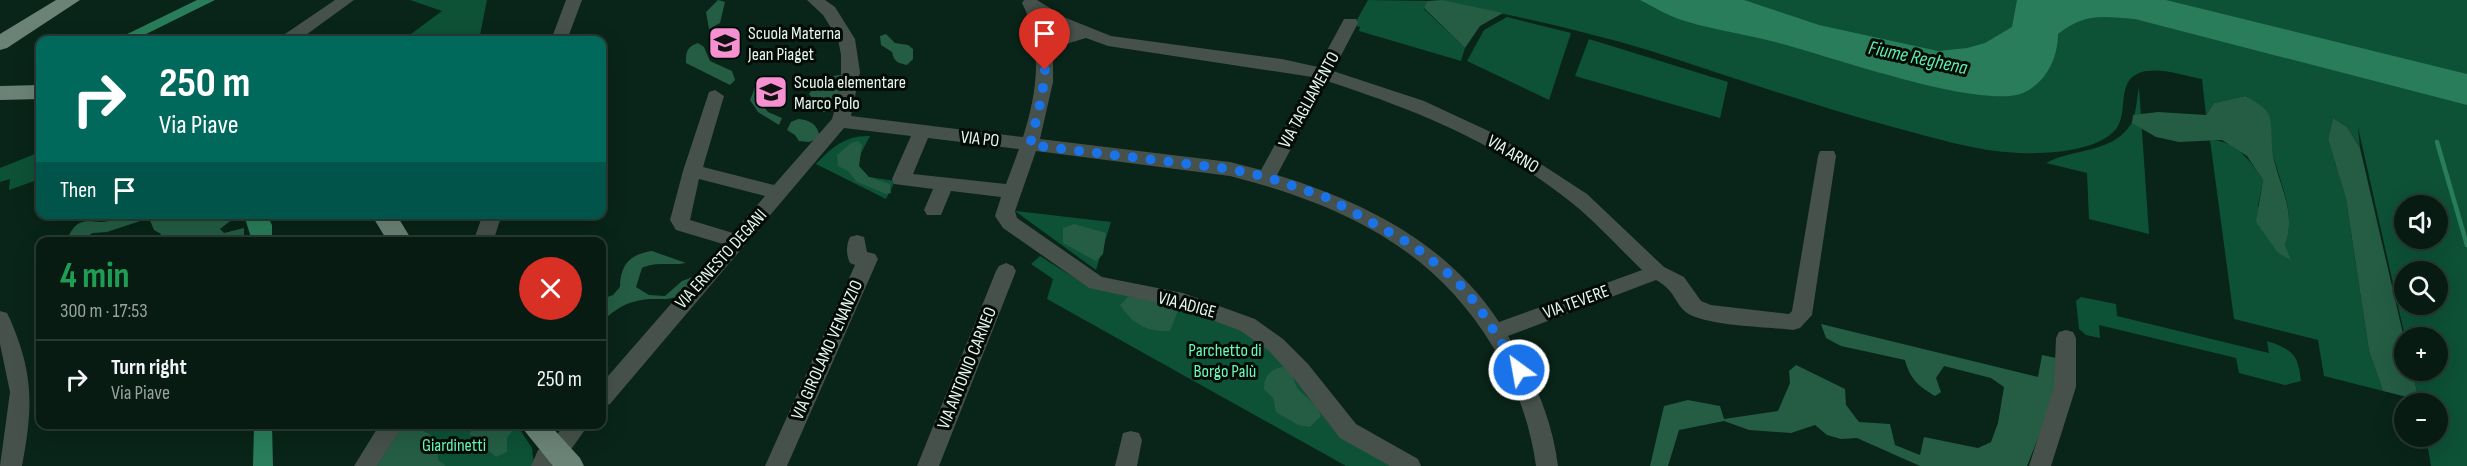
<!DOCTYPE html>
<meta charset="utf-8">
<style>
body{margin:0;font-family:"Sofia Sans Condensed",sans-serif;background:#152820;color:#f1f3f6;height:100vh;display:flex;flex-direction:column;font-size:22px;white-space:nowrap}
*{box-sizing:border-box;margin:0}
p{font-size:20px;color:#98a19f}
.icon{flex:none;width:33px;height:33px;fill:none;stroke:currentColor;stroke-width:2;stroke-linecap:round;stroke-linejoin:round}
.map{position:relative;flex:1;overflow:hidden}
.side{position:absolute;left:36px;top:237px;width:570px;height:192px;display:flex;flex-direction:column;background:#071b12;border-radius:12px;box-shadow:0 6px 24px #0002,0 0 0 2px #283932}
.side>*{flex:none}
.guide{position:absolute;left:36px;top:36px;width:570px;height:183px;border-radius:12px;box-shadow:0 6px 24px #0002,0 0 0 2px #283932;background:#00695c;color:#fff;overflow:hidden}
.fabs{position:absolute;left:2394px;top:195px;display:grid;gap:12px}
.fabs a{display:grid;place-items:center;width:54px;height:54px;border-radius:50%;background:#071b12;box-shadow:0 6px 24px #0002,0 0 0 2px #283932;font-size:30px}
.pin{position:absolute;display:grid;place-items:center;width:51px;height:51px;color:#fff;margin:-62px -26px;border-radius:50% 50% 50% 0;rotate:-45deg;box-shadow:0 0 6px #0007}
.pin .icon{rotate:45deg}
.me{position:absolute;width:66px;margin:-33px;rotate:328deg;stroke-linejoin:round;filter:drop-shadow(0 0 4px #0008)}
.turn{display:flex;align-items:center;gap:21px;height:126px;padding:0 24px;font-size:27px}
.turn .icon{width:78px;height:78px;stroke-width:2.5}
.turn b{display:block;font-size:42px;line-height:51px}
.then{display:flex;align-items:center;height:57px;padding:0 24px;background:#0003;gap:12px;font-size:22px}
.round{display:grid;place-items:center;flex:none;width:63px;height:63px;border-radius:32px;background:#152820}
.overview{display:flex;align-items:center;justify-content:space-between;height:102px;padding:0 24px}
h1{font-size:36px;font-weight:700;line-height:45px;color:#1e9e55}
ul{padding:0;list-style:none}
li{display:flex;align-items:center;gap:18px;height:78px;padding:0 24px;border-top:2px solid #283932}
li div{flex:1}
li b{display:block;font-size:22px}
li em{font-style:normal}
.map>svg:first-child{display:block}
</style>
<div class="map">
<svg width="2467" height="466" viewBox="0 0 2467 466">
<rect width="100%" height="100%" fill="#092418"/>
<!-- green -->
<path fill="#0d5137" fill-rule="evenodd" d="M410,0H487L479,40H403L442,11Z
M1368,0L1427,1L1424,9L1465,48L1461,61L1359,31L1360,27L1354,25Z
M1439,0H2467V466H2431L2426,437L2438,436V404L2420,403L2412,371L2438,370V338L2405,337L2358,127L2360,148L2347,127L2333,118L2328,139L2346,199L2369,351L2383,391L2324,376L2318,340L2234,319L2210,140C2235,140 2250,160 2263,180L2258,206L2278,253L2290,259L2285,245C2301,202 2264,162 2270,118L2247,96L2214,103L2206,115L2202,79C2184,76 2158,66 2139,73C2116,82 2129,112 2116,129C2097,152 2046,154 2018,153C1975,151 1935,138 1893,127C1811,105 1732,77 1651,51C1581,30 1510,15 1439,0ZM2404,206H2438V238H2404ZM2404,272H2438V304H2404Z
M1507,17L1571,33L1549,100L1467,61L1484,30Z
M1589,39L1728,82L1720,118L1575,76Z
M2139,87L2149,234L2089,219L2087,173L2046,163C2073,148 2112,154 2131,124C2136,115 2137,97 2139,87Z
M870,136L850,174L895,181L886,199L816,164C832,147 846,135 870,136Z
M40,152V179L9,190L10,179L0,182V168Z
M1015,211L1111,222L1096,270Z
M1040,256L1084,284L1200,314L1244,331L1268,348L1321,409C1329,437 1373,452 1397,466H1346L1047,299L1053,279L1031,264Z
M2081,297L2116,304L2117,316L2269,353L2267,341C2293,350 2298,354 2301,381L2285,385L2239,373L2236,358L2099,325L2100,338L2086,335L2079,329L2076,301Z
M399,424L517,425L532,448L534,466H373Z"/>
<!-- forest -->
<path fill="#245d44" d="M718,0L725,2L720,23L709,29L706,12Z
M1442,0L1503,13L1480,26L1465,48L1424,8L1427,1Z
M886,34L895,43L908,45L913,49V59L907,65C898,63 894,62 892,52L881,45L880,36Z
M698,43L704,47L710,61L732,71L735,80L730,85L686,63C686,51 687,47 698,43Z
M838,75L847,76L838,110L823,112L809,94L819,80Z
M762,84L765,88L760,102L768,112L782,118L779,125L758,112L750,100L755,87Z
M2246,96C2254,101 2268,108 2270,118C2272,128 2271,143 2273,155C2279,186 2297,212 2285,245L2291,260L2278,253L2256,222L2263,180L2247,156L2222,140L2179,142L2156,137L2132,123L2133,115L2158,112L2206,115L2214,103Z
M2333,118L2347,127L2360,148L2404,338V370L2412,371L2419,400L2383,391L2369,351L2346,199L2328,139Z
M798,119C811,120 818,125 820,138L809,142L799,141L795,135L787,130L791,122Z
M858,141L862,145L859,166L869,177L890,184L891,193L886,194L857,182L848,171L838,166L837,155L851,143Z
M125,214L238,215L220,229L224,233L244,228V241H197L200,237L187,241H157L161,234L154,230L149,218L107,232L93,233L81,240L69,235C78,219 85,221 101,222C110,222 118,218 125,214Z
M1074,224L1106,233L1103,254L1096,261L1063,243V228Z
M652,251L686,263C670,266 656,261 642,268L636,287L649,295L665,296L682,281L693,277C678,311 661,293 633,302C624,304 616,310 608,316L604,338L602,339V299L613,295L620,287C620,264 631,254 652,251Z
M1128,297L1154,299L1179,308L1170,331C1146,332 1133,324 1120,305Z
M1821,324L2038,377L2042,355L2056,358L2055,395L2027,466H1920L1857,438L1841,439L1827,435L1815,425L1791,433L1749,430L1724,421L1679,430L1668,466H1650L1664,406L1688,400L1720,406L1724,419L1778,411L1790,383L1789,371L1796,365L1845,389L1846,405L1859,422L1890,424L1895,445L1920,455L1924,437L1978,448L1991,442L1998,423L2004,387L1991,378L1944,366L1936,378L1941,392L1935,396C1918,386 1910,379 1905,360L1841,346L1826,338Z
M1283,367L1291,372C1294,378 1295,386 1299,390C1307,399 1317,403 1321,416L1310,427L1298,425L1276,412L1273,398L1264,389C1264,376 1270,369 1283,367Z
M404,424L424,425L420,429L438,439V460L446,466H377Z
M476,425H510L513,430L507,438V452L496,457L469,434Z"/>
<!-- water -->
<path fill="#297d5a" d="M197,0H215L134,40H115Z
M1640,0H1744L1819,25L1938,51L1967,48L1985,43L2012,27L2017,0H2166L2467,74V105L2135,19C2102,16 2084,13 2058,34C2058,58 2046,83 2023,93C1982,110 1831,57 1783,44C1751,35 1717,31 1685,21C1670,17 1654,7 1640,0Z
M244,215H267L272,225V241H252Z
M254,425H272L273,466H253Z"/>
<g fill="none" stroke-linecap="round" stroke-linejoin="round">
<!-- stream -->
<path stroke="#297d5a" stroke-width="4.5" d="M2437,142L2467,245"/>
<!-- minor -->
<path fill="#45514a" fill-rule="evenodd" d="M335,0H354L299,40H280L282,36Z
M566,0H582L567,40H551Z
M807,0H825L835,7L855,39L860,72L851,116L1023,137C1037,93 1044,45 1022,3L1024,0H1037L1066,18L1111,36L1282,59L1318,67L1344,19H1356L1358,23L1333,71L1424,101L1495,134L1587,194L1664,267L1684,277L1701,301L1711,305L1789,314L1792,311L1818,156L1820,151H1834L1836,156L1812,315L1800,328L1793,330C1769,327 1706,326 1687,313C1674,303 1676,291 1656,280L1508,336C1533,376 1552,418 1558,466H1536C1530,423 1516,384 1493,347C1433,247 1340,204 1230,176L1036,151L1015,211L1017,218L1102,277L1183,293L1255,319L1283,339L1308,364L1356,424L1418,459L1421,466H1390L1340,438L1292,376L1269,351L1241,331L1181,308L1089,288L1003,228L995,216L1001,197L951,191L941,215H927L924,210L933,189L894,184L892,179L911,136L844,128L610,404L602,407V383L723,244L676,230L670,220L683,171L709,92L715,90L724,96L703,167L774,185L832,119L841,88V55L838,39L823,15ZM1046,20L1070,32L1051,38ZM1086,38L1108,46L1312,77L1261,170L1230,162L1040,139L1053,82V51L1063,45ZM1327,81C1418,111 1496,142 1572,203C1597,223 1619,248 1642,270L1499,322C1448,244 1365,202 1277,175ZM928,138L1019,149L1006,184L913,174ZM699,179L765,196L733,233L690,220Z
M483,214H502L493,242H473Z
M857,235L864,237L867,252L875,254L878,259L787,466H765L855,265L850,263C846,255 846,245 850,237Z
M1006,263L1013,266L1016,271L939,466H917L996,271L999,266Z
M0,311L7,313L10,319C34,374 33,408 22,466H0L10,392L0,344Z
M2066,330L2073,332L2076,338V387L2051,466H2029L2054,387L2056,338L2059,332Z
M380,424H404L377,466H354Z
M565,424H589L565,458L556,460L553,466H531L538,450L547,448Z
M1131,431L1139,433L1142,440L1137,466H1115L1123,433Z"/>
<!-- major -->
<path fill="#6b8376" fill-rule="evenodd" d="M56,0H80L7,48L0,50V34Z
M40,85V99L0,100V86Z
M371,214H396L413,242H388Z
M519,424H549L580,458L584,466H553Z"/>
</g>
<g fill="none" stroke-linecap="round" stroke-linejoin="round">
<!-- route -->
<path stroke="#1a73e8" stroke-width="10" stroke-dasharray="0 18" d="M1045,70L1042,96L1030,145L1230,169L1267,177L1328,198L1414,246L1456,280L1478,306L1519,370"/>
</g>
<!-- icons -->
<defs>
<symbol id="school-square" viewBox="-11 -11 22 22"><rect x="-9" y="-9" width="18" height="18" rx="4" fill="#f590d1" stroke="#030b06"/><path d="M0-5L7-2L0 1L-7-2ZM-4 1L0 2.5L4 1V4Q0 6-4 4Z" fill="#111"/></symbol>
</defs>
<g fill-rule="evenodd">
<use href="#school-square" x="706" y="24" width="38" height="38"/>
<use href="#school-square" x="752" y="73" width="38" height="38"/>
</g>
<g text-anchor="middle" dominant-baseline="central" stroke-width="6" stroke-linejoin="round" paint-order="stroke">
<!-- poi labels -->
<g font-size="18" fill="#e7f7ee" stroke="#030b06" text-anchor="start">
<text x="748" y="33">Scuola Materna<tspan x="748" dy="21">Jean Piaget</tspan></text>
<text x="794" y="82">Scuola elementare<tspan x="794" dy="21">Marco Polo</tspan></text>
</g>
<!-- street labels -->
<g font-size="18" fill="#e7f7ee" stroke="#030b06">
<text transform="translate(1309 100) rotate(-61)">VIA TAGLIAMENTO</text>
<text transform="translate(980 139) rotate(6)">VIA PO</text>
<text transform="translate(1513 154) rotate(31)">VIA ARNO</text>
<text transform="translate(721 259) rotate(-48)">VIA ERNESTO DEGANI</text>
<text transform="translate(1576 302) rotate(-20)">VIA TEVERE</text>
<text transform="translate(1187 305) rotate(15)">VIA ADIGE</text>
<text transform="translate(827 350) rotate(-66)">VIA GIROLAMO VENANZIO</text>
<text transform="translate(967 368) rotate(-68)">VIA ANTONIO CARNEO</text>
</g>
<!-- park labels -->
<g font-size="18" fill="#6bf9ba" stroke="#030b06">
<text x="1225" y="350">Parchetto di<tspan x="1225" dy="21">Borgo Palù</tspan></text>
<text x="454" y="445">Giardinetti</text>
</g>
<!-- water labels -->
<g font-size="20" font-style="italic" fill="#5decaf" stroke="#030b06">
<text transform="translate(1918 58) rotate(12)">Fiume Reghena</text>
</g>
</g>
</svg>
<div class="fabs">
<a><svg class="icon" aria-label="sound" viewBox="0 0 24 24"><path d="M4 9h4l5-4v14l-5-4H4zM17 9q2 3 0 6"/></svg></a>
<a><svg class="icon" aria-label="search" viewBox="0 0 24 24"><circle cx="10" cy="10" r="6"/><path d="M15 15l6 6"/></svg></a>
<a>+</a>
<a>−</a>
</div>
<div class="pin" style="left:1045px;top:70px;background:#d93025"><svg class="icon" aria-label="arrive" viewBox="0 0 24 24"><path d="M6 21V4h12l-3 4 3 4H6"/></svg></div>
<svg class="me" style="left:1519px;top:370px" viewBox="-20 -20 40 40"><circle r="17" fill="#1a73e8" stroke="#fff" stroke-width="3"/><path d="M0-11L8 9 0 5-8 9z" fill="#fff"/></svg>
<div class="guide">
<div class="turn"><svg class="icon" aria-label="right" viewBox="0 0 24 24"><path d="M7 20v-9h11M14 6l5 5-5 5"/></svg><div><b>250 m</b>Via Piave</div></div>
<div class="then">Then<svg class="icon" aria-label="arrive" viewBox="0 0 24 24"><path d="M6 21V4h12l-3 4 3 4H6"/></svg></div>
</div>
<section class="side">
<div class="overview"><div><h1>4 min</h1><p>300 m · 17:53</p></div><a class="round" style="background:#d93025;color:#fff"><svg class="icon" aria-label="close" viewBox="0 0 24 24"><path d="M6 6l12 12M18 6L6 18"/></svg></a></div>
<ul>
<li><svg class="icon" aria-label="right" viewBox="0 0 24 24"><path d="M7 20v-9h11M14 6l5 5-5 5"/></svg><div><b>Turn right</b><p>Via Piave</p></div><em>250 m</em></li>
</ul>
</section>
</div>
